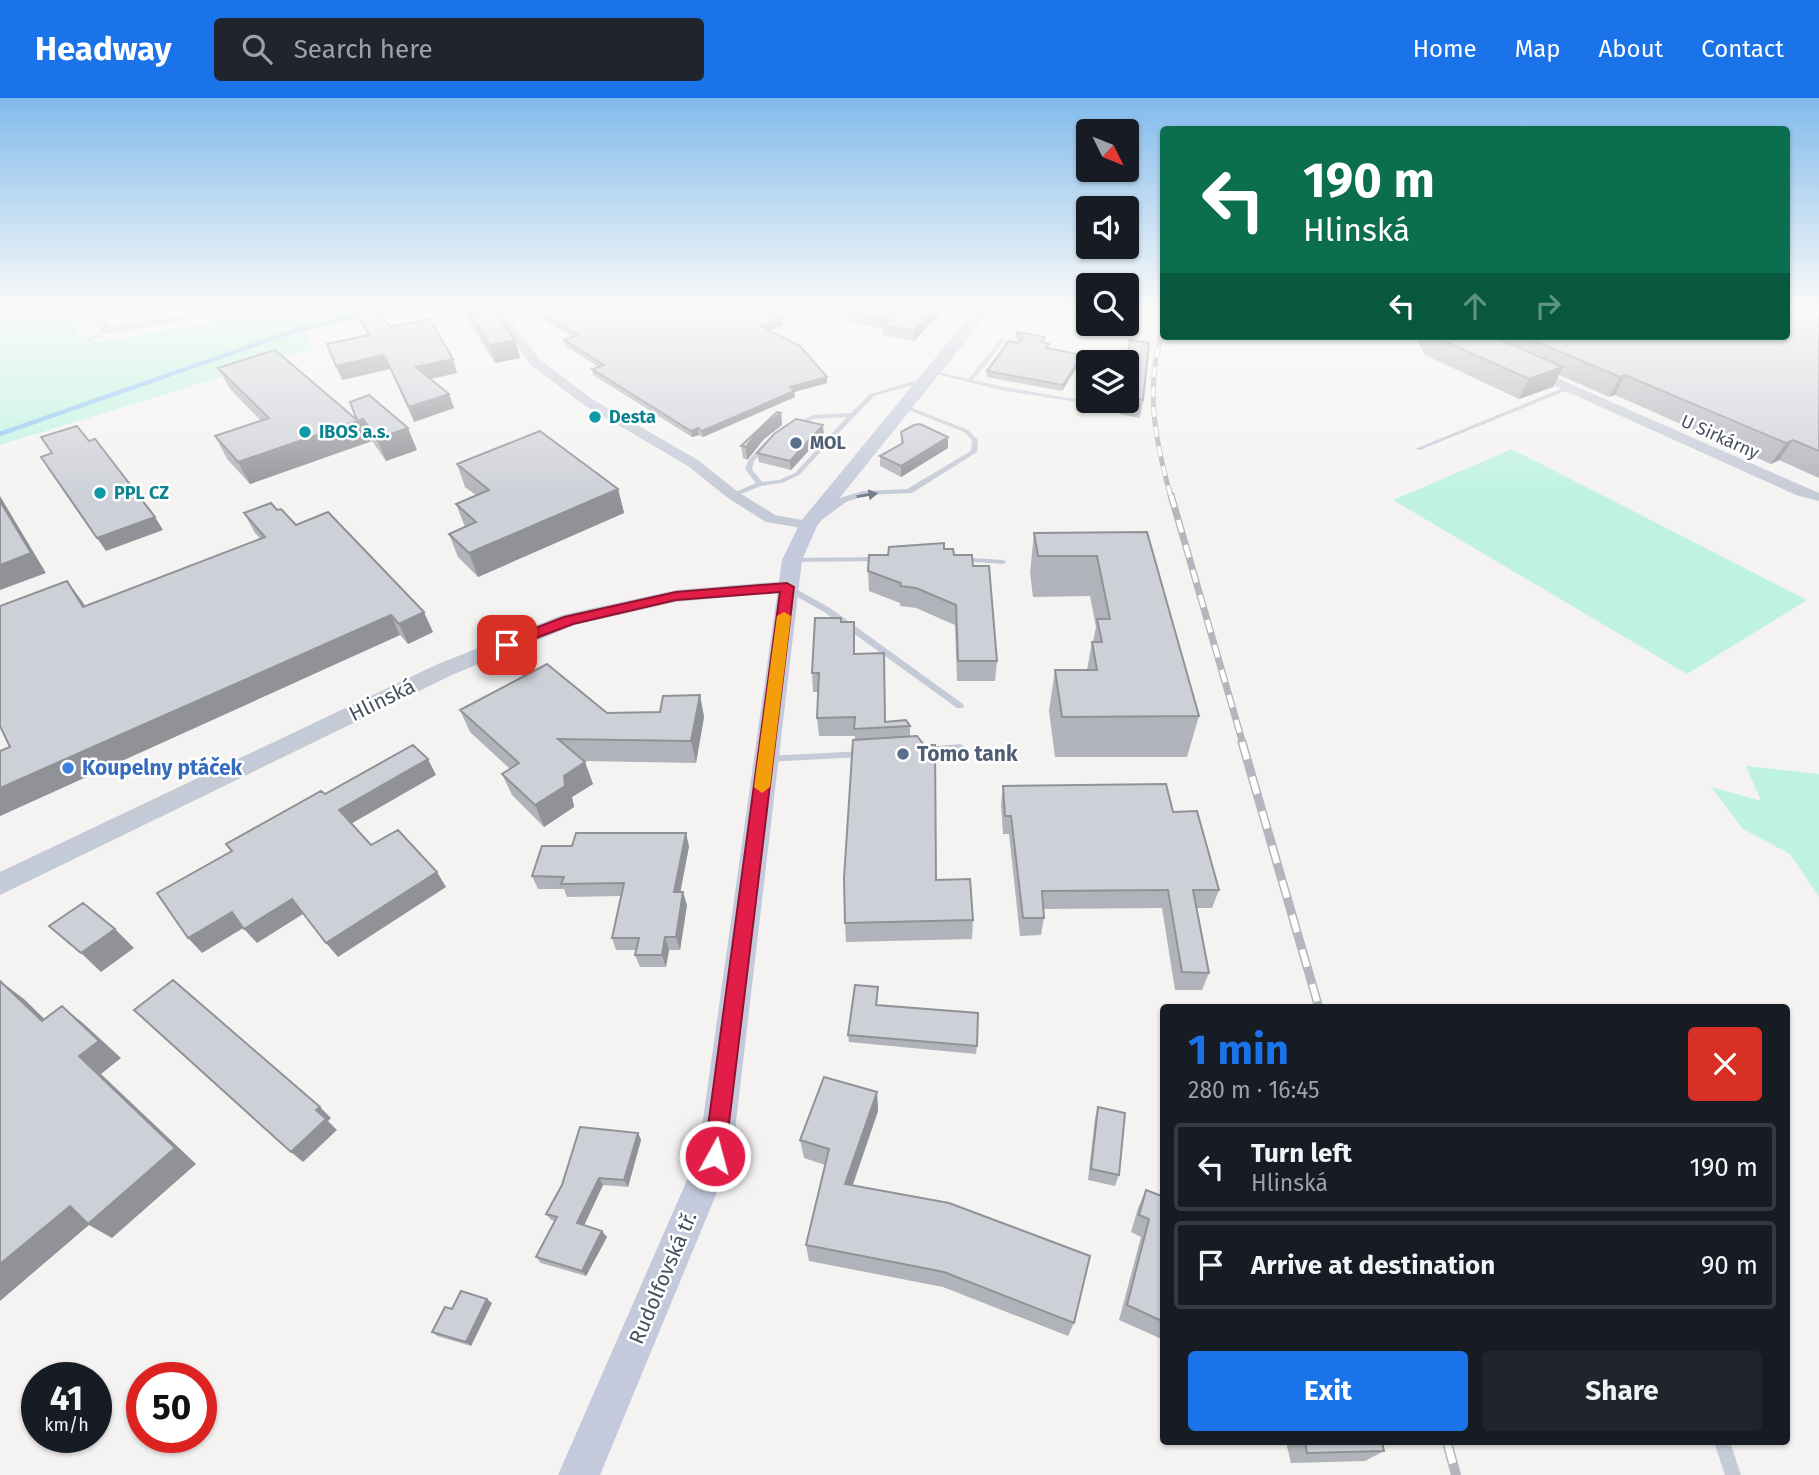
<!DOCTYPE html>
<meta charset="utf-8">
<style>
body{margin:0;font-family:"Fira Sans",sans-serif;background:#20242c;color:#f1f3f6;height:100vh;display:flex;flex-direction:column;font-size:26px;white-space:nowrap}
*{box-sizing:border-box;margin:0}
p{font-size:23px;color:#9ea1a6}
.icon{flex:none;width:38px;height:38px;fill:none;stroke:currentColor;stroke-width:2;stroke-linecap:round;stroke-linejoin:round}
.map{position:relative;flex:1;overflow:hidden}
.details{position:absolute;left:1160px;top:906px;width:630px;height:441px;display:flex;flex-direction:column;background:#171b24;border-radius:7px;box-shadow:0 2px 5px #0004}
.details>*{flex:none}
.guide{position:absolute;left:1160px;top:28px;width:630px;height:214px;border-radius:7px;box-shadow:0 2px 5px #0004;background:#0b6e4f;color:#fff;overflow:hidden}
.needle{width:46px;rotate:133deg}
.fabs{position:absolute;left:1076px;top:21px;display:grid;gap:14px}
.fabs a{display:grid;place-items:center;width:63px;height:63px;border-radius:7px;background:#171b24;box-shadow:0 2px 5px #0004;font-size:35px}
.speed{position:absolute;left:21px;top:1264px;display:flex;gap:14px;font-size:35px;font-weight:700;text-align:center}
.speed>*{display:grid;place-content:center;width:91px;height:91px;border-radius:50%;background:#171b24;box-shadow:0 2px 5px #0004;line-height:1}
.speed small{font-size:18px;font-weight:400}
.speed .limit{border:10px solid #d22;background:#fff;color:#111}
.pin{position:absolute;display:grid;place-items:center;width:60px;height:60px;color:#fff;margin:-30px;border-radius:14px;box-shadow:0 4px 10px #0006}
.me{position:absolute;width:77px;margin:-38px;rotate:7deg;stroke-linejoin:round;filter:drop-shadow(0 0 5px #0008)}
.turn{display:flex;align-items:center;gap:24px;height:147px;padding:0 28px;font-size:32px}
.turn .icon{width:91px;height:91px;stroke-width:2.5}
.turn b{display:block;font-size:49px;line-height:60px}
.lanes{display:flex;align-items:center;height:66px;padding:0 28px;background:#0003;justify-content:center;gap:35px;direction:ltr}
.lanes .off{opacity:.35}
.round{display:grid;place-items:center;flex:none;width:74px;height:74px;border-radius:7px;background:#20242c}
.head{display:flex;align-items:center;justify-content:space-between;height:119px;padding:0 28px}
h1{font-size:42px;font-weight:700;line-height:52px;color:#1a73e8}
.button{display:flex;gap:14px;margin-top:auto;padding:14px 28px}
.button a{flex:1;height:80px;border-radius:7px;background:#1a73e8;color:#fff;font-size:28px;font-weight:700;line-height:80px;text-align:center}
.button a+a{background:#20242c;color:#f1f3f6}
ul{padding:0;list-style:none}
li{display:flex;align-items:center;gap:21px;height:88px;margin:0 14px 10px;padding:0 14px;border:4px solid #363941;border-radius:7px}
li div{flex:1}
li b{display:block;font-size:26px}
li em{font-style:normal}
header{display:flex;align-items:center;gap:42px;box-sizing:border-box;height:98px;padding:0 35px;background:#1a73e8;color:#fff}
header strong{font-size:33px}
nav{display:flex;gap:38px;margin-inline-start:auto;font-size:24px}
.search{width:490px;height:63px;background:#20242c;display:flex;align-items:center;gap:18px;box-sizing:border-box;padding:0 24px;border-radius:7px;color:#9ea1a6;font-size:26px}
.map>svg:first-child{display:block}
</style>
<header>
<strong>Headway</strong>
<div class="search"><svg class="icon" aria-label="search" viewBox="0 0 24 24"><circle cx="10" cy="10" r="6"/><path d="M15 15l6 6"/></svg>Search here</div>
<nav><a>Home</a><a>Map</a><a>About</a><a>Contact</a></nav>
</header>
<div class="map">
<svg width="1819" height="1377" viewBox="0 0 1819 1377">
<rect width="100%" height="100%" fill="#f4f3f2"/>
<!-- green -->
<path fill="#bff3e0" d="M0,208H68L78,237L101,244L296,208H407L359,217L305,233L312,251L0,347Z
M1512,351L1807,502L1687,576L1393,402Z
M1746,668L1819,676V799L1790,756L1743,731L1711,689L1761,703Z"/>
<g fill="none" stroke-linecap="round" stroke-linejoin="round">
<!-- stream -->
<path stroke="#8ac3f3" stroke-width="4.5" d="M0,336L291,234L390,208"/>
<!-- service -->
<path fill="#c5cad7" fill-rule="evenodd" d="M106,231L109,233L108,234L89,244L84,243Z
M1002,241L1020,246L1017,248L1003,245L973,282L1004,289L1087,303L1088,301V303H1093L1091,306L1004,293L928,274L931,272L968,281L1000,242Z
M1072,254L1085,257L1093,264L1088,265L1081,259L1070,257L1069,256Z
M925,280L927,281V283L874,298L799,377L782,385L761,388L733,399L729,397L756,385L745,371L749,361L765,344L770,345L754,363L752,371L762,384L779,382L795,375L847,319L814,321L794,330L791,328L792,327L813,317L851,315L870,296Z
M1568,288L1571,290L1570,291L1420,352L1415,351Z
M901,307H905L968,332L978,342L977,354L912,395L867,397L846,404L823,421H817V417L840,400L863,393L907,391L971,353L972,342L964,334L901,309Z
M879,459L883,461L882,463L792,464L788,462L792,460Z
M957,459L1003,462L1007,464L1003,466L960,463H957Z
M785,488H791L830,510L963,606L964,608L963,610H957L824,514L785,492Z
M960,646L965,649L960,652L923,655L918,652L923,649Z
M863,653L868,656L863,659L766,664L761,661L766,658Z
M1714,1344H1730L1741,1377H1725Z"/>
<!-- minor -->
<path fill="#c5cad7" fill-rule="evenodd" d="M88,208H98L110,229L234,208H259L253,211L106,236L100,233Z
M489,208H500L539,261L592,301L698,362L738,394L775,417L808,423L815,427L808,431L766,424L728,400L688,368L584,307L531,267Z
M1532,269L1819,395V403L1796,397L1528,276L1526,273Z"/>
<!-- tertiary -->
<path fill="#c5cad7" fill-rule="evenodd" d="M787,483L794,485L797,489L794,493L676,504L575,527L454,576L0,797V774L438,566L562,517L676,492Z"/>
<!-- secondary -->
<path fill="#c4cadc" fill-rule="evenodd" d="M978,208H994L817,428L802,462L732,1058L600,1377H558L698,1057L782,462L801,423Z"/>
<defs>
<path id="rail-far3" d="M1164,230C1144,288 1155,342 1171,399"/>
<path id="rail-far2" d="M1171,397L1243,646"/>
<path id="rail-far1" d="M1242,644L1319,910"/>
<path id="rail" d="M1447,1344L1456,1377"/>
</defs>
<!-- rail-far3 casing -->
<use href="#rail-far3" stroke="#b4b5bd" stroke-width="5"/>
<!-- rail-far2 casing -->
<use href="#rail-far2" stroke="#b4b5bd" stroke-width="7"/>
<!-- rail-far1 casing -->
<use href="#rail-far1" stroke="#b4b5bd" stroke-width="9"/>
<!-- rail casing -->
<use href="#rail" stroke="#b4b5bd" stroke-width="10"/>
<!-- rail-far3 -->
<use href="#rail-far3" stroke="#fff" stroke-width="3.5" stroke-dasharray="10" stroke-linecap="butt"/>
<!-- rail-far2 -->
<use href="#rail-far2" stroke="#fff" stroke-width="4.5" stroke-dasharray="13" stroke-linecap="butt"/>
<!-- rail-far1 -->
<use href="#rail-far1" stroke="#fff" stroke-width="6" stroke-dasharray="18" stroke-linecap="butt"/>
<!-- rail -->
<use href="#rail" stroke="#fff" stroke-width="7" stroke-dasharray="22" stroke-linecap="butt"/>
</g>
<!-- wall -->
<path fill="#b1b3ba" d="M353,208L390,229L457,275L430,281L454,310L414,324L390,271L342,282L368,237L359,221Z
M461,208H492L515,242L520,260L495,265L464,216Z
M522,208H763L782,221L783,227L769,233L827,279V285L794,294L795,299L703,339L699,337L692,339L593,277L592,271L599,269L565,248L564,242L573,239Z
M1057,208H1088V219L1056,215Z
M1819,208V380L1779,362L1771,366L1615,297L1609,299L1559,277L1553,289L1519,301L1425,257L1415,238H1787Z
M942,213L914,243L883,237V230L849,224V214Z
M1016,234L1049,246V251L1082,257L1081,263L1062,293L986,279L987,273L1017,245L1020,243L1015,240Z
M1130,242L1143,302L1140,320L1120,316L1121,303H1127L1126,264Z
M218,270L357,322L350,304L417,352L386,363L372,343L250,386L227,361L215,338L261,323L230,291Z
M781,315L782,327L764,341L747,362L743,360L741,348Z
M901,334L948,339V350L901,379L880,368V358L901,346Z
M824,336L791,372L759,364L757,355Z
M457,366L618,391L624,415L478,479L458,459L449,436L465,429L456,406L476,397L465,389Z
M277,412L433,534L408,546L400,537L0,718V653L10,649L67,483L85,508L261,441L255,435L244,415Z
M1147,434L1199,618L1187,659H1055L1049,613L1055,572H1087L1092,544H1093L1096,529L1090,498L1033,499L1030,475L1034,435Z
M944,451L973,468L997,563L995,583H957L955,527L916,510L900,508V505L869,493L868,473L888,457Z
M841,524L855,542V556L886,624L910,628V638L936,782L973,822L972,841L846,844L845,825L855,638H819L817,620L818,594H813L812,575Z
M700,597L704,619L696,665L584,663L593,686L572,699L574,709L544,729L512,697L502,676L510,671L470,634L460,612L607,615L660,614Z
M1003,688L1173,714L1219,792L1212,810H1196L1209,875L1202,892H1175L1162,810L1043,811L1044,820L1041,837L1020,838L1009,736H1003L1001,706Z
M689,748L680,794L687,807L680,852H669L666,869H640L635,857L636,852H616L612,840L621,798L567,799L564,791H538L532,778Z
M878,897L877,907L977,948L976,956L849,944L848,937Z
M877,994L878,1013L853,1087L1074,1225L1068,1238L943,1189L809,1163L806,1147L825,1067L804,1060L800,1042Z
M1098,1009L1119,1077L1115,1088L1088,1082L1095,1020Z
M638,1035L641,1042L628,1089L603,1087L584,1127L607,1139L586,1178L541,1165L536,1159L555,1123L551,1122L546,1116Z
M1146,1092L1164,1099V1242L1119,1222L1141,1139L1131,1134L1138,1110Z
M492,1205L471,1248L437,1238L432,1234L452,1211Z
M1286,1344H1382L1384,1353L1365,1363L1291,1365Z"/>
<!-- shaded-wall -->
<path fill="#909297" d="M938,208H942V213L914,243V233Z
M782,221L783,227L763,235L762,229Z
M515,242L520,260L495,265L490,247Z
M384,257L390,271L342,282L336,268Z
M1082,257L1081,263L1062,293L1063,287Z
M453,261L457,275L421,283L416,269Z
M1563,269L1553,289L1519,301L1529,281Z
M1625,277L1615,297L1609,299L1620,279Z
M827,279V285L794,294L795,299L703,339L702,333L790,289Z
M449,296L454,310L414,324L409,309Z
M781,315L782,327L764,341L747,362L746,349L762,328Z
M363,321L372,343L250,386L238,364Z
M823,327L824,336L791,372L790,363Z
M408,330L417,352L386,363L377,341Z
M698,330L699,337L692,339L691,333Z
M948,339V350L901,379V368Z
M1793,342L1779,362L1771,366L1786,345Z
M618,391L624,415L478,479L469,455Z
M0,398L46,475L0,492Z
M155,419L163,432L106,453L97,440Z
M67,483L82,503L98,529L83,509Z
M424,514L433,534L408,546L399,526Z
M391,517L400,537L0,718V690Z
M700,597L704,619L696,665L691,643Z
M428,661L436,677L349,727L339,712Z
M585,664L593,686L572,699L574,709L544,729L535,707L564,678Z
M686,735L689,748L678,807L674,794Z
M437,774L446,789L338,859L326,845Z
M683,794L687,807L680,852L676,839Z
M292,801L303,816L257,845L244,831Z
M232,814L245,829L202,855L188,840Z
M115,831L134,850L101,874L81,855Z
M665,839L669,852L666,869L662,857Z
M0,883L24,901L65,941L42,923Z
M62,908L84,926L121,960L101,976L196,1066L112,1140L89,1127L0,1203V1166L70,1108L79,958Z
M877,994L878,1013L847,1103L845,1086Z
M320,1009L331,1020L328,1023L337,1032L303,1064L291,1054L316,1012Z
M638,1035L641,1042L628,1089L624,1082Z
M599,1080L603,1087L582,1132L577,1125Z
M602,1133L607,1139L586,1178L582,1173Z
M487,1201L492,1205L471,1248L466,1244Z"/>
<!-- building -->
<path fill="#ced0d8" stroke="#909297" stroke-width="2" d="M353,208H375L390,229L430,221L453,261L416,269L449,296L409,309L384,257L336,268L327,246L369,237Z
M464,208H492L515,242L490,247Z
M530,208H763L782,221L762,229L800,248L827,279L790,289L794,293L702,333L698,330L691,333L592,271L604,267L564,242L578,237Z
M855,208H938L914,233L883,227L889,221L849,214Z
M1789,208H1819V353L1793,342L1786,345L1625,277L1620,279L1523,238H1787V209Z
M1016,234L1045,239L1041,244L1049,246L1046,250L1082,257L1063,287L987,273L1009,243L1017,245L1022,242L1023,239Z
M1433,238H1492L1563,269L1529,281Z
M1130,242L1149,245L1143,302L1127,299V264Z
M275,252L357,322L350,304L369,297L408,330L377,341L363,321L238,364L215,338L269,320L218,270Z
M777,314L781,315L762,328L746,349L741,348Z
M796,321L823,327L790,363L757,355L774,336Z
M920,326L948,339L901,368L880,358L903,345L901,334L914,327Z
M77,328L89,343L95,341L155,419L97,440L41,359L52,355L41,339Z
M540,333L618,391L469,455L449,436L476,424L456,406L489,392L457,366Z
M0,403L31,455L0,467Z
M271,405L277,412L281,411L296,427L328,414L424,514L399,526L391,517L0,690V653L10,649L0,628V508L67,483L83,509L265,439L244,415Z
M1147,434L1199,618L1062,619L1055,572H1097L1092,544H1102L1097,521H1110L1097,458H1038L1034,435Z
M944,445V451H953L954,457H972L973,468H989L997,563H958L956,507L916,490L900,488L901,485L868,473L869,457H888L889,449Z
M815,520H841V524H854V556L884,555L885,624L906,622L910,628L854,631L855,619L817,620L819,575H812Z
M547,566L607,615L660,614L663,598L700,597L691,643L558,641L585,664L564,678L565,688L535,707L502,676L519,665L460,612Z
M917,638L924,647H935L936,782L970,781L973,822L845,825L844,780L853,642Z
M413,647L428,661L339,712L371,747L398,732L437,774L326,845L292,801L244,831L232,814L188,840L157,795L232,753L226,746L321,693L325,696Z
M1166,686L1173,714L1197,713L1219,792H1193L1209,875L1182,874L1168,792L1042,793L1044,820H1023L1011,718H1005L1003,688Z
M576,735H686L674,794H683L676,839H665L662,857H635L639,840H612L624,785L561,786L564,779L532,778L542,748H572Z
M83,805L115,831L81,855L49,828Z
M173,882L320,1009L316,1012L326,1021L291,1054L134,912Z
M0,883L42,923L62,908L99,943L79,958L175,1050L88,1126L70,1108L0,1166Z
M855,887L878,889L876,907L978,915L977,948L848,937Z
M824,979L877,994L845,1086L949,1105L1090,1158L1074,1225L944,1174L806,1147L829,1051L800,1042Z
M1098,1009L1125,1015L1119,1077L1091,1071Z
M580,1029L638,1035L624,1082L599,1080L577,1125L602,1133L582,1173L536,1159L557,1119L546,1116L562,1087Z
M1146,1092L1164,1099V1224L1127,1207L1149,1121L1139,1117Z
M461,1193L487,1201L466,1244L432,1234L445,1209L452,1211Z
M1305,1344H1382L1384,1353L1307,1355Z"/>
<!-- one-way arrows -->
<defs><path id="oneway-solid" d="M-6-.8H1V-3.2L6.5 0L1 3.2V.8H-6Z" transform="scale(1.75)"/></defs>
<use fill="#747a8a" href="#oneway-solid" transform="translate(867 397) rotate(-9)"/>
<!-- sky -->
<linearGradient id="sky" x2="0" y2="1"><stop stop-color="#82baec"/><stop offset="0.52" stop-color="#fafaf9"/><stop offset="1" stop-color="#fafaf9" stop-opacity="0"/></linearGradient>
<rect width="1819" height="401" fill="url(#sky)"/>
<!-- route -->
<path fill="#e11d48" stroke="#92132f" stroke-width="2" d="M787,485L794,489L725,1058L722,1065L715,1068L707,1065L704,1058L780,494L676,502L573,526L507,551L500,547L502,543L564,519L676,494Z"/>
<!-- slow -->
<path fill="#f59e0b" d="M784,514L791,518L770,689L762,695L754,689L777,518Z"/>
<!-- markers -->
<g fill="#0f9aa8" stroke="#fff" stroke-width="2.5">
<circle cx="595" cy="319" r="7"/>
<circle cx="305" cy="334" r="7"/>
<circle cx="100" cy="395" r="7"/>
</g>
<g fill="#5c6f8a" stroke="#fff" stroke-width="2.5">
<circle cx="796" cy="345" r="7"/>
<circle cx="903" cy="656" r="7"/>
</g>
<circle fill="#3f7fe0" stroke="#fff" stroke-width="2.5" cx="68" cy="670" r="7"/>
<g text-anchor="middle" dominant-baseline="central" stroke-width="5" stroke-linejoin="round" paint-order="stroke">
<!-- far-culture labels -->
<g font-size="18" font-weight="bold" fill="#0d838f" stroke="#fff" text-anchor="start">
<text x="609" y="319">Desta</text>
<text x="319" y="334">IBOS a.s.</text>
<text x="114" y="395">PPL CZ</text>
</g>
<!-- far-street labels -->
<g font-size="18" fill="#484f61" stroke="#fff">
<text transform="translate(1720 339) rotate(24)">U Sirkárny</text>
</g>
<!-- far-service labels -->
<g font-size="18" font-weight="bold" fill="#4e5e75" stroke="#fff" text-anchor="start">
<text x="810" y="345">MOL</text>
</g>
<!-- street labels -->
<g font-size="21" fill="#484f61" stroke="#fff">
<text transform="translate(382 602) rotate(-26)">Hlinská</text>
<text transform="translate(663 1180) rotate(-67)">Rudolfovská tř.</text>
</g>
<!-- service labels -->
<g font-size="21" font-weight="bold" fill="#4e5e75" stroke="#fff" text-anchor="start">
<text x="917" y="656">Tomo tank</text>
</g>
<!-- shop labels -->
<g font-size="21" font-weight="bold" fill="#366cbe" stroke="#fff" text-anchor="start">
<text x="82" y="670">Koupelny ptáček</text>
</g>
</g>
</svg>
<div class="fabs">
<a><svg class="needle" viewBox="-14 -14 28 28"><path d="M0-13l5 13h-10z" fill="#e53935"/><path d="M0 13l5-13h-10z" fill="#9ea1a6"/></svg></a>
<a><svg class="icon" aria-label="sound" viewBox="0 0 24 24"><path d="M4 9h4l5-4v14l-5-4H4zM17 9q2 3 0 6"/></svg></a>
<a><svg class="icon" aria-label="search" viewBox="0 0 24 24"><circle cx="10" cy="10" r="6"/><path d="M15 15l6 6"/></svg></a>
<a><svg class="icon" aria-label="layers" viewBox="0 0 24 24"><path d="M12 4l9 5-9 5-9-5zM3 14l9 5 9-5"/></svg></a>
</div>
<div class="speed"><div>41<small>km/h</small></div><div class="limit">50</div></div>
<div class="pin" style="left:507px;top:547px;background:#d93025"><svg class="icon" aria-label="arrive" viewBox="0 0 24 24"><path d="M6 21V4h12l-3 4 3 4H6"/></svg></div>
<svg class="me" style="left:715px;top:1058px" viewBox="-20 -20 40 40"><circle r="17" fill="#e11d48" stroke="#fff" stroke-width="3"/><path d="M0-11L8 9 0 5-8 9z" fill="#fff"/></svg>
<div class="guide">
<div class="turn"><svg class="icon" aria-label="left" viewBox="0 0 24 24"><path d="M17 20v-9H6M10 6l-5 5 5 5"/></svg><div><b>190 m</b>Hlinská</div></div>
<div class="lanes"><svg class="icon" aria-label="left" viewBox="0 0 24 24"><path d="M17 20v-9H6M10 6l-5 5 5 5"/></svg><svg class="icon off" aria-label="ahead" viewBox="0 0 24 24"><path d="M12 20V5M6 11l6-6 6 6"/></svg><svg class="icon off" aria-label="right" viewBox="0 0 24 24"><path d="M7 20v-9h11M14 6l5 5-5 5"/></svg></div>
</div>
<section class="details">
<div class="head"><div><h1>1 min</h1><p>280 m · 16:45</p></div><a class="round" style="background:#d93025;color:#fff"><svg class="icon" aria-label="close" viewBox="0 0 24 24"><path d="M6 6l12 12M18 6L6 18"/></svg></a></div>
<ul>
<li><svg class="icon" aria-label="left" viewBox="0 0 24 24"><path d="M17 20v-9H6M10 6l-5 5 5 5"/></svg><div><b>Turn left</b><p>Hlinská</p></div><em>190 m</em></li>
<li><svg class="icon" aria-label="arrive" viewBox="0 0 24 24"><path d="M6 21V4h12l-3 4 3 4H6"/></svg><div><b>Arrive at destination</b></div><em>90 m</em></li>
</ul>
<div class="button"><a>Exit</a><a>Share</a></div>
</section>
</div>
